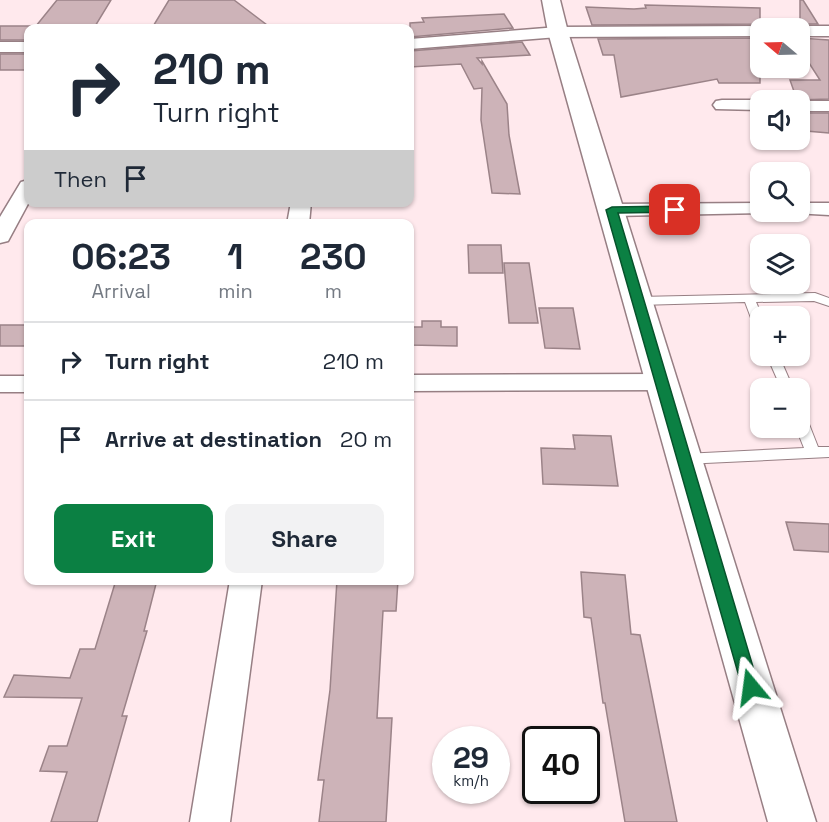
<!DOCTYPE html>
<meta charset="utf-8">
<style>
body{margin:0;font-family:"Space Grotesk",sans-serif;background:#f2f2f3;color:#1f2937;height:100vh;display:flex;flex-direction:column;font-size:22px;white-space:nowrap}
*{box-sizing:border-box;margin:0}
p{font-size:20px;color:#747a83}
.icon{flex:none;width:33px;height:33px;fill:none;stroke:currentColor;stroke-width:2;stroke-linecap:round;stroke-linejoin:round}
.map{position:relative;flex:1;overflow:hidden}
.sheet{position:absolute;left:24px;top:219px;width:390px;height:366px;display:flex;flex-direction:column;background:#fff;border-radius:12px;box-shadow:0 2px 4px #0004}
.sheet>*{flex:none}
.banner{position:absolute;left:24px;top:24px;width:390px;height:183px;border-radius:12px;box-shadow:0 2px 4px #0004;background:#fff;color:#1f2937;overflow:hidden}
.needle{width:39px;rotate:289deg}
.controls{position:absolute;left:750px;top:18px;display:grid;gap:12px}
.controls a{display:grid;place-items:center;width:60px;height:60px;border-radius:12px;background:#fff;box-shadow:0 2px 4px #0004;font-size:30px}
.speed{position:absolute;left:432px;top:726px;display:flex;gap:12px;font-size:30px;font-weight:700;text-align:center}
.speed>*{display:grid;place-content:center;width:78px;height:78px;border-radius:50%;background:#fff;box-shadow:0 2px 4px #0004;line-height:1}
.speed small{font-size:15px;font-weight:400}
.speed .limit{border:3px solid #111;border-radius:9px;background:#fff;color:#111}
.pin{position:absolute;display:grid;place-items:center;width:51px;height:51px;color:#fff;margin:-26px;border-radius:12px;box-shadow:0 3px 9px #0006}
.me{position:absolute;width:66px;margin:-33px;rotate:344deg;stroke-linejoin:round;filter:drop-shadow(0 0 4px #0008)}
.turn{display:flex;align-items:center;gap:21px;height:126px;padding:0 30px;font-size:27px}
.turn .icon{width:78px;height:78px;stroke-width:2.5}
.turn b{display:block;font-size:42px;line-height:51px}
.then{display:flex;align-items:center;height:57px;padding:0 30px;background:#0003;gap:12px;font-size:22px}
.eta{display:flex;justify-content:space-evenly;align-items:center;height:102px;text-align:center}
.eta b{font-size:36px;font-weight:600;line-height:42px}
.action{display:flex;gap:12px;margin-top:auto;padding:12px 30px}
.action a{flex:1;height:69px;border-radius:12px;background:#0b8043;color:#fff;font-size:24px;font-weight:600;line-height:69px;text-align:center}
.action a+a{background:#f2f2f3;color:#1f2937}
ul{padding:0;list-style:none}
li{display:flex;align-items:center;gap:18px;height:78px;padding:0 30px;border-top:2px solid #e0e1e3}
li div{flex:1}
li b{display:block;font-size:22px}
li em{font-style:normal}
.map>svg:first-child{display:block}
</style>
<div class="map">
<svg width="829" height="822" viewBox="0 0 829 822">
<rect width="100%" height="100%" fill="#ffe9ed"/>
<!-- building -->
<path fill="#cdb3b8" stroke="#9b8388" stroke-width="1.5" d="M57,0H111L94,28H28V40H0V26H36Z
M169,0H234L271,28H152Z
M800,0H803L818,24H800Z
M645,5L760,8V24L592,25L586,7L634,9L646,8Z
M504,14L513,28L410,37V23L424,22L422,18Z
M760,38V83H719L717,79L621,97L614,55H603L598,39Z
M800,38L829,40V99L797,100L790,80H820L800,49Z
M522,42L530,55L477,58L482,64V61L507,104L509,135L520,194L492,193L481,120L482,88L474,89L461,64L410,67V51Z
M0,54H28V70H0Z
M801,113H829V133L806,131Z
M468,245H501L503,273H469Z
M504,263H529L538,323H509Z
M539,308H573L580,349L545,348Z
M422,321H441V327H457V346L410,345V327H422Z
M0,325H28V346H0Z
M573,435L611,436L618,486L543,484L541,448L575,449Z
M786,522L829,524V552L794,550Z
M581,572L625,575L631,634L640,635L677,822H625L605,703H603L591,618L584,617Z
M116,580H157L144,631H147L122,716H127L97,822H51L67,772L40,771L49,746H67L82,698L4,697L14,675L70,678L80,649H95Z
M337,580H398L396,611H383L377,718H392L386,822H319L324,780H318L330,690Z"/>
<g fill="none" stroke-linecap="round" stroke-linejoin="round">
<defs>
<path id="service" d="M815,293L829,298V306L814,301L756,302L762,316H760V330L754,326L745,302L639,305L633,301L639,297Z
M767,356H779L793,388H781Z
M800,415L807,419L818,447H829V457L684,464L677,459L684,454L804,448L796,428H800Z"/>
<path id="minor" d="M760,26L766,28H760V36L558,37L410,49V39L558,27Z
M800,26H829V36H800V28H794Z
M0,42H28V52H0Z
M722,100H764H760V110L716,109L713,105L716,101Z
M800,101H829V111H800Z
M28,180L29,202L8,241L0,243V217L21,182Z
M291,202H311L309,224H287Z
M760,203V212H769L767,213L612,216L605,214L601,210L605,206L612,204Z
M800,203H829V215L793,213L791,212H800Z
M662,374L671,376L675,382L671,388L662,390L410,391V375Z
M0,376H28V392H0Z
M230,580H262L230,822H190Z"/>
<path id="tertiary" d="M542,0H560L568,32L816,822H768L548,32Z"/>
</defs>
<!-- service casing -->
<use href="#service" stroke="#977f84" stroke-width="2"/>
<!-- minor casing -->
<use href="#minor" stroke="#977f84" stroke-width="3"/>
<!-- tertiary casing -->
<use href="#tertiary" stroke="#977f84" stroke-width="3"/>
<!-- service -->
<use href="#service" fill="#fff" fill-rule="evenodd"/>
<!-- minor -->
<use href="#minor" fill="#fff" fill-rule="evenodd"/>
<!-- tertiary -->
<use href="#tertiary" fill="#fff" fill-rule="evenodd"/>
</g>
<!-- route -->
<path fill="#0b8043" stroke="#07532c" stroke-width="1.5" d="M675,206L679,207V212L618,213L759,687L757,692H744L742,687L606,210L612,207Z"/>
</svg>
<div class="controls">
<a><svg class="needle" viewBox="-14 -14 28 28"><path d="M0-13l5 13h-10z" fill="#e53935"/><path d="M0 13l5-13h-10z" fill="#747a83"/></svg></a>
<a><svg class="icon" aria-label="sound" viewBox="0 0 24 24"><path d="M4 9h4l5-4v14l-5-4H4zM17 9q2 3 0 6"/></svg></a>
<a><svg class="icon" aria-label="search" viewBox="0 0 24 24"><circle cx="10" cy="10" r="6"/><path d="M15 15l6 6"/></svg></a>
<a><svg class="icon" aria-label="layers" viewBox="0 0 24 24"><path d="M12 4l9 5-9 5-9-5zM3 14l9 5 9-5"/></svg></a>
<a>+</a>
<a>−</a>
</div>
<div class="speed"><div>29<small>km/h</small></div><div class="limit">40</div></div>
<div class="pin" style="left:675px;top:210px;background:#d93025"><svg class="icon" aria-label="arrive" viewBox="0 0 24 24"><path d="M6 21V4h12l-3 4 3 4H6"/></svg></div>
<svg class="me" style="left:751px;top:687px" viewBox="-20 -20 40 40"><path d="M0-17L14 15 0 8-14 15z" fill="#0b8043" stroke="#fff" stroke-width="4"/></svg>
<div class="banner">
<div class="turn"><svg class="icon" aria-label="right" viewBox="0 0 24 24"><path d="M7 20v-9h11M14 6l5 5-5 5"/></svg><div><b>210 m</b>Turn right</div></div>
<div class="then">Then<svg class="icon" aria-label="arrive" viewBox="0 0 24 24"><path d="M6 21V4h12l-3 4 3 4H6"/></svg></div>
</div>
<section class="sheet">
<div class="eta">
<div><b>06:23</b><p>Arrival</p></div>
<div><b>1</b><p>min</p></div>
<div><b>230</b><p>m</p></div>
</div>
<ul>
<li><svg class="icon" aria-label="right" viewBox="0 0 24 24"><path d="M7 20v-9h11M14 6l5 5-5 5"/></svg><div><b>Turn right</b></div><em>210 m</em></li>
<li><svg class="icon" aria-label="arrive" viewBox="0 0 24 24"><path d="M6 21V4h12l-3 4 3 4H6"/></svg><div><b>Arrive at destination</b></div><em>20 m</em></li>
</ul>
<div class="action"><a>Exit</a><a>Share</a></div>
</section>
</div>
